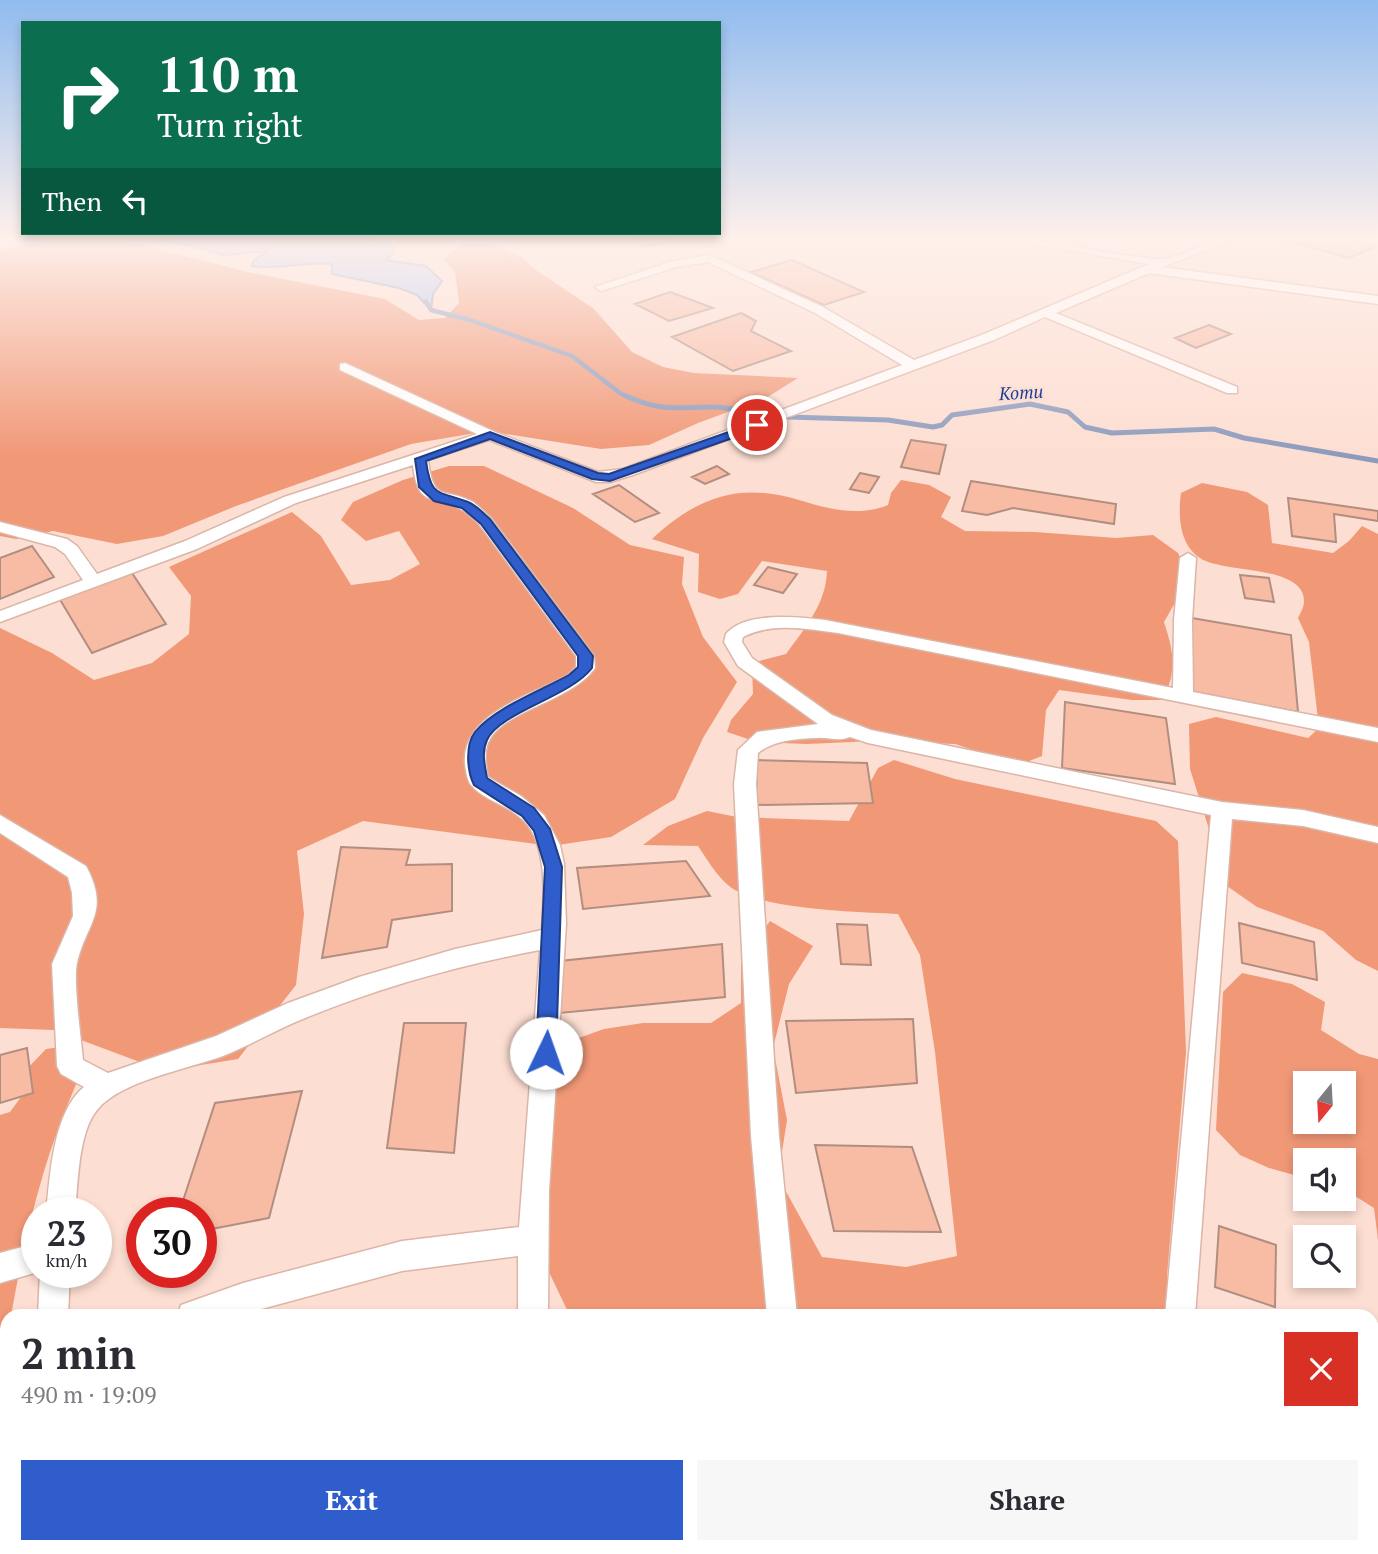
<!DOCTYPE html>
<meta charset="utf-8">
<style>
body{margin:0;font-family:"PT Serif",serif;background:#f7f7f7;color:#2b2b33;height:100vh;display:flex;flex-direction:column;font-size:26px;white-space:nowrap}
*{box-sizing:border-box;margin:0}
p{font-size:23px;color:#7c7c81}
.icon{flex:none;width:38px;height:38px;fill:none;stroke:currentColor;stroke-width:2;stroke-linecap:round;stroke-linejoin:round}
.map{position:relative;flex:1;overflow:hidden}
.details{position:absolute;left:0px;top:1309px;width:1379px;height:245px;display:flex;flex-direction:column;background:#fff;border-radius:21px 21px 0 0;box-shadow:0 4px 10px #0003}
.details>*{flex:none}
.banner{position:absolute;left:21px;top:21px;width:700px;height:214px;border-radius:0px;box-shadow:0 4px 10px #0003;background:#0b6e4f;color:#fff;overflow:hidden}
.needle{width:46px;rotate:198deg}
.buttons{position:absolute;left:1293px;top:1071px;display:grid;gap:14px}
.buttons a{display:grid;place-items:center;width:63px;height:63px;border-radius:0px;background:#fff;box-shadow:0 4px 10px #0003;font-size:35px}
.speed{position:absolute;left:21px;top:1197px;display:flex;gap:14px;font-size:35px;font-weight:700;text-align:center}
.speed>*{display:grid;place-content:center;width:91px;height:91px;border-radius:50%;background:#fff;box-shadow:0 4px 10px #0003;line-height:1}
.speed small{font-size:18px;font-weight:400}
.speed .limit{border:10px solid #d22;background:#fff;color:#111}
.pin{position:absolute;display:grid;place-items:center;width:60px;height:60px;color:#fff;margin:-30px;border:4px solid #fff;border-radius:50%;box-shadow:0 2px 7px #0007}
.me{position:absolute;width:77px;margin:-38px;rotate:3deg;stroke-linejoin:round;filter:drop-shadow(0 0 5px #0008)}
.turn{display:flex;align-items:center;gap:24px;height:147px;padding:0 21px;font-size:32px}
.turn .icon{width:91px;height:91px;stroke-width:2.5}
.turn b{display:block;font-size:49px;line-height:60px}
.then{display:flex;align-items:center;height:66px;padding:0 21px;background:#0003;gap:14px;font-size:26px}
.round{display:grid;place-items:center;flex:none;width:74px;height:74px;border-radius:0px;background:#f7f7f7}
.headline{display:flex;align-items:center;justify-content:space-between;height:119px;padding:0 21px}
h1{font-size:42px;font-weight:600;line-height:52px}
.primary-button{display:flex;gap:14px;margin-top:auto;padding:14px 21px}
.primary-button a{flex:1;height:80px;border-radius:0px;background:#2f5dcc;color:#fff;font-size:28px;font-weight:600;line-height:80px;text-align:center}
.primary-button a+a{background:#f7f7f7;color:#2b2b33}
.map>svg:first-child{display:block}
</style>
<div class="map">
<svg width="1378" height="1554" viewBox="0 0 1378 1554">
<rect width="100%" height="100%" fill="#fdded2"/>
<!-- green -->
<path fill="#f19877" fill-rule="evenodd" d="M60,239L121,240L248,272L385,299L419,320L445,318L459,303L455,272L444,260L460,245L483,242L522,257L533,268L594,309L632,352L663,367L694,373L798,378L766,398L698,423L649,445L601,449L487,431L411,444L236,506L163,536L117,544L53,531L16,539L0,536V250Z
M449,466H484L573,508L630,545L684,557L682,584L703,637L737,682L703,738L675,799L611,837L551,846L363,821L297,851L304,914L296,985L238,1059L164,1071L54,1030L0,1028V628L52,653L94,680L152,663L189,634L191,596L169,567L292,512L321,536L351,585L390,580L420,564L399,531L366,541L341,520L353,502L403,480Z
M901,480L929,485L951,497L941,517L965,531L1035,532L1116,538L1153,535L1178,553L1185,567L1176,601L1164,622C1174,653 1177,670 1163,700H1132L1059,690L1046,710L1042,756L1019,765L955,744L874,741L807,744L757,742L727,732L731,720L753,694L752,663L786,654C805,628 826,604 827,571L762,561L738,594L720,599L698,592L699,554L652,539C697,497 739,482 799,500C828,509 859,517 888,505L891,493Z
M1202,483L1247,492L1268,505L1272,543L1333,553L1349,541L1362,526L1378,534V971L1356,960L1323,931L1257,907L1227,886L1190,769L1189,724L1216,717L1308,738L1319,728L1309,642L1298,618C1300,614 1304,607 1304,602C1305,564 1223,574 1200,558C1179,544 1178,515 1181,493Z
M894,760L955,779L1156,821L1178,841L1186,1052L1167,1276V1316H570L548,1270L540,1116L573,1040L604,1029L643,1023H711L741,1003V960L770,921L813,946L789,984L773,1048L787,1120L778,1177L822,1257L906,1267L957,1256L935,1052L920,955L898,914C860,912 756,910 728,885C716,875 707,859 698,846L643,845L668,826L707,811L737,817L849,821L878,768Z
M1242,973L1292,984L1325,1002L1321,1030L1359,1054L1378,1059V1240L1374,1208L1344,1189V1160H1306L1305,1178L1269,1168L1240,1155L1216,1130L1223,992ZM1344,1083V1122H1306V1083Z
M68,1046L78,1080C44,1155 25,1235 11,1316H7V1339L0,1351V1115L10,1112L21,1097L24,1072L46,1049Z
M1372,1410L1378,1417V1554H1366L1360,1547H1372Z
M802,1547H979L962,1554H801Z
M1117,1547H1226L1232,1554H1124Z"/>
<!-- water -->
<path fill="#adc7fa" stroke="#8c9abc" stroke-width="2" d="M164,239H363L388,243L393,247L394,253L386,260L426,266L442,281L433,294L431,310L417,295L399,288L332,274V264C305,261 279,270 252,266L253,261L268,251L224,255Z"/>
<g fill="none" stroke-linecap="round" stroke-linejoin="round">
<!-- stream-far1 -->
<path stroke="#8c9abc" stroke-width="4.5" d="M426,301L431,310L470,320L572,356L620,393L630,398"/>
<!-- stream -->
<path stroke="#8c9abc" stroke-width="5" d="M626,396C662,412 675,407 712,407C728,407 745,411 761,413
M788,417L888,420L933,427L942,425L952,415L1030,404L1068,412L1085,427L1112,433L1214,429L1244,438L1378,461"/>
</g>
<!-- building -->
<path fill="#f8bba4" stroke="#b28e81" stroke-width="2" d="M632,239H674L644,247Z
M1281,239H1350L1375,247L1349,258Z
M792,260L864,292L824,305L751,272Z
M670,292L713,308L669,321L635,304Z
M741,313L756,321L751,331L791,351L733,371L672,337Z
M1209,325L1231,334L1196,348L1175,338Z
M911,440L946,445L939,474L901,467Z
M717,466L729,474L705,484L692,477Z
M860,473L879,477L869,493L850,489Z
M971,481L1116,504L1114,524L1013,508L987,515L962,511Z
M619,485L659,513L635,522L593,494Z
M1288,498L1378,511V521L1334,514L1336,542L1292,536Z
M32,546L54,577L0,599V558Z
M768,567L797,574L783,593L754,585Z
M130,570L166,624L92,653L59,598Z
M1240,575L1269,578L1274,602L1245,598Z
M1186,617L1291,635L1298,712L1189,691Z
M1065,702L1166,718L1175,784L1062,768Z
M757,760L867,763L873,803L756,805Z
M341,847L410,850L406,865L452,864V911L392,920L387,947L322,958Z
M686,861L710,896L583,909L577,868Z
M1239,923L1314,942L1317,980L1242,963Z
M837,924L867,925L871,965L841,964Z
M722,944L725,997L560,1013V961Z
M913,1019L917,1083L796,1093L786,1021Z
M404,1023H466L454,1153L387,1148Z
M27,1048L33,1093L0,1103V1055Z
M302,1091L269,1218L201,1231V1213H179L215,1103Z
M815,1145L912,1147L941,1232L834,1231Z
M1219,1226L1276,1245L1275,1307L1215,1287Z
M88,1547H314L313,1554H87Z
M549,1547H747L748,1554H549Z
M1252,1547H1339L1342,1551L1338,1554H1259Z"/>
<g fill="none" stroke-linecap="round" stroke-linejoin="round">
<defs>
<path id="minor" d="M1001,239C1054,239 1105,255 1158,259C1178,260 1208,239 1236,239L1162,267L1378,296V304L1149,273L1056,313L1237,387V393H1227L1045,317L994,340L633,475L610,482H596L489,440L428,460C434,505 444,486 473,502C479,506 485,513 491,518L594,656L595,668C572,701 506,710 490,739C483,750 486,765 488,777L521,796L544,815L560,845L564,864L566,924L549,1191L548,1316H518V1256L402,1271L235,1316H177L181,1305L243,1283L402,1241L519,1227L540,950C460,965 381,987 305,1018C277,1029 251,1045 223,1056C188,1069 120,1081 97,1110C78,1133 78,1184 75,1213H46C50,1175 53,1112 84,1087L61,1074L57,1066L52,964L73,916L72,893L68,877L0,833V815L86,866C111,912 86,923 77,963C73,980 81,1038 83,1060L108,1073L216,1036L288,1003L359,977L455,949L542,930C544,899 547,858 531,830C517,806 486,803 471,785C467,780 466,771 465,764C461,713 533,695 568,675L576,667V656L479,524C474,520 468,513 462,510C435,493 418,511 413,465L296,503L197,549L0,622V611L83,580L65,554L55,547L0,532V522L67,539L77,546L97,574L185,541L284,497L477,434L340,370V364L345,363L495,432L598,472L623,469L902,365L815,313L708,262L676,267L601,291L595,287L670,262L709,255L823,307L914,360L984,334L1149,264Z
M1188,553L1196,558L1192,620L1193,692L1378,728V742L838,633C806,629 773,622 743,637L742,642L752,658L832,715L871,730L1222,802L1303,810L1378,827V843L1303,826L1232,819L1195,1316H1165L1211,815L868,743L850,737C839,742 828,737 817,738C796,739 774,740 758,753L756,784L779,1136L797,1316H767L751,1136L734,784L738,750L757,732L818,724L738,666L724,642L726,634C744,611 799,617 825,620L1173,688L1174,620L1180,558Z
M37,1243L38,1272L0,1283V1253Z
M40,1272H70L68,1316H38Z
M1378,1342V1374L1372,1376V1344Z
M10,1547H46L45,1554H9Z
M509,1547H545V1554H509Z
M803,1547H840L843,1554H806Z
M979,1547H1022L1019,1554H976Z
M1136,1547H1173L1176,1554H1139Z"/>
</defs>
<!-- minor casing -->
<use href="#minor" stroke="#dbb5a7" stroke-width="3"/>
<!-- minor -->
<use href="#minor" fill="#fff" fill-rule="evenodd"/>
</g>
<!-- sky -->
<linearGradient id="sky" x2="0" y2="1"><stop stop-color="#90bcef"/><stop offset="0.52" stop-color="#fef0eb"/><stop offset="1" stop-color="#fef0eb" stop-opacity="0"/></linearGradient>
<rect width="1378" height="457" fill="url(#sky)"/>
<!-- route -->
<path fill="#2f5dcc" stroke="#1f3c85" stroke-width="2" d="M757,422L761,423V428L610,481L592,479L490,439L426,461C431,498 437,490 468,502C476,505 483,513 490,519L593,656L592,668C570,697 500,712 487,740C481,753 485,765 487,778L534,808L550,829L562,867L556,1053L553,1059L546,1061L539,1059L536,1053L545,867L534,831L522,816L474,785C467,771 465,745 475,732C494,708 542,690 569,675L578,667V656L481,524L462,508L434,501L419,487L415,459L490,432L598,473L609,474Z"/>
<g text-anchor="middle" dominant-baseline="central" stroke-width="5" stroke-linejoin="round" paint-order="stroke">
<!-- far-water labels -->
<g font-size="18" font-style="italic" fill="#193e9c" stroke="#fdded2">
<text transform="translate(1021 392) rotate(-3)">Komu</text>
</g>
</g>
</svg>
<div class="buttons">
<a><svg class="needle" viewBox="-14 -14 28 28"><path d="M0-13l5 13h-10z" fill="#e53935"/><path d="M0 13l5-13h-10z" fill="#7c7c81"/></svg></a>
<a><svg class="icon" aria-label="sound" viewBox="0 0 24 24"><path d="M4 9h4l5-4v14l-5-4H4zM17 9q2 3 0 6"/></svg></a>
<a><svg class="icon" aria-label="search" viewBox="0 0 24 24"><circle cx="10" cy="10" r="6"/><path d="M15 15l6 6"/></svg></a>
</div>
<div class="speed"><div>23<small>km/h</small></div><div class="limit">30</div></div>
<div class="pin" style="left:757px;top:425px;background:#d93025"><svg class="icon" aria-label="arrive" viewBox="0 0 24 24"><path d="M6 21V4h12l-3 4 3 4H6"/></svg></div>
<svg class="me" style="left:546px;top:1053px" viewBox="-20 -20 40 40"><circle r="19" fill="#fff"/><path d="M0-13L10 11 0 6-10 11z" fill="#2f5dcc"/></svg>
<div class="banner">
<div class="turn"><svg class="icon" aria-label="right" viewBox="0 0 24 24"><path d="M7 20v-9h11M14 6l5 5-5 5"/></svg><div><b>110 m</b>Turn right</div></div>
<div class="then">Then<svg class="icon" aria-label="left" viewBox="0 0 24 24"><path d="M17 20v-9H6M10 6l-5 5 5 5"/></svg></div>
</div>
<section class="details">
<div class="headline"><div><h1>2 min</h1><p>490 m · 19:09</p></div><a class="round" style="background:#d93025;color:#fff"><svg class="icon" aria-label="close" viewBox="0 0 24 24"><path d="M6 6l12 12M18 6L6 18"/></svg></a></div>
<div class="primary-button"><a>Exit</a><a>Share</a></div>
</section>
</div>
